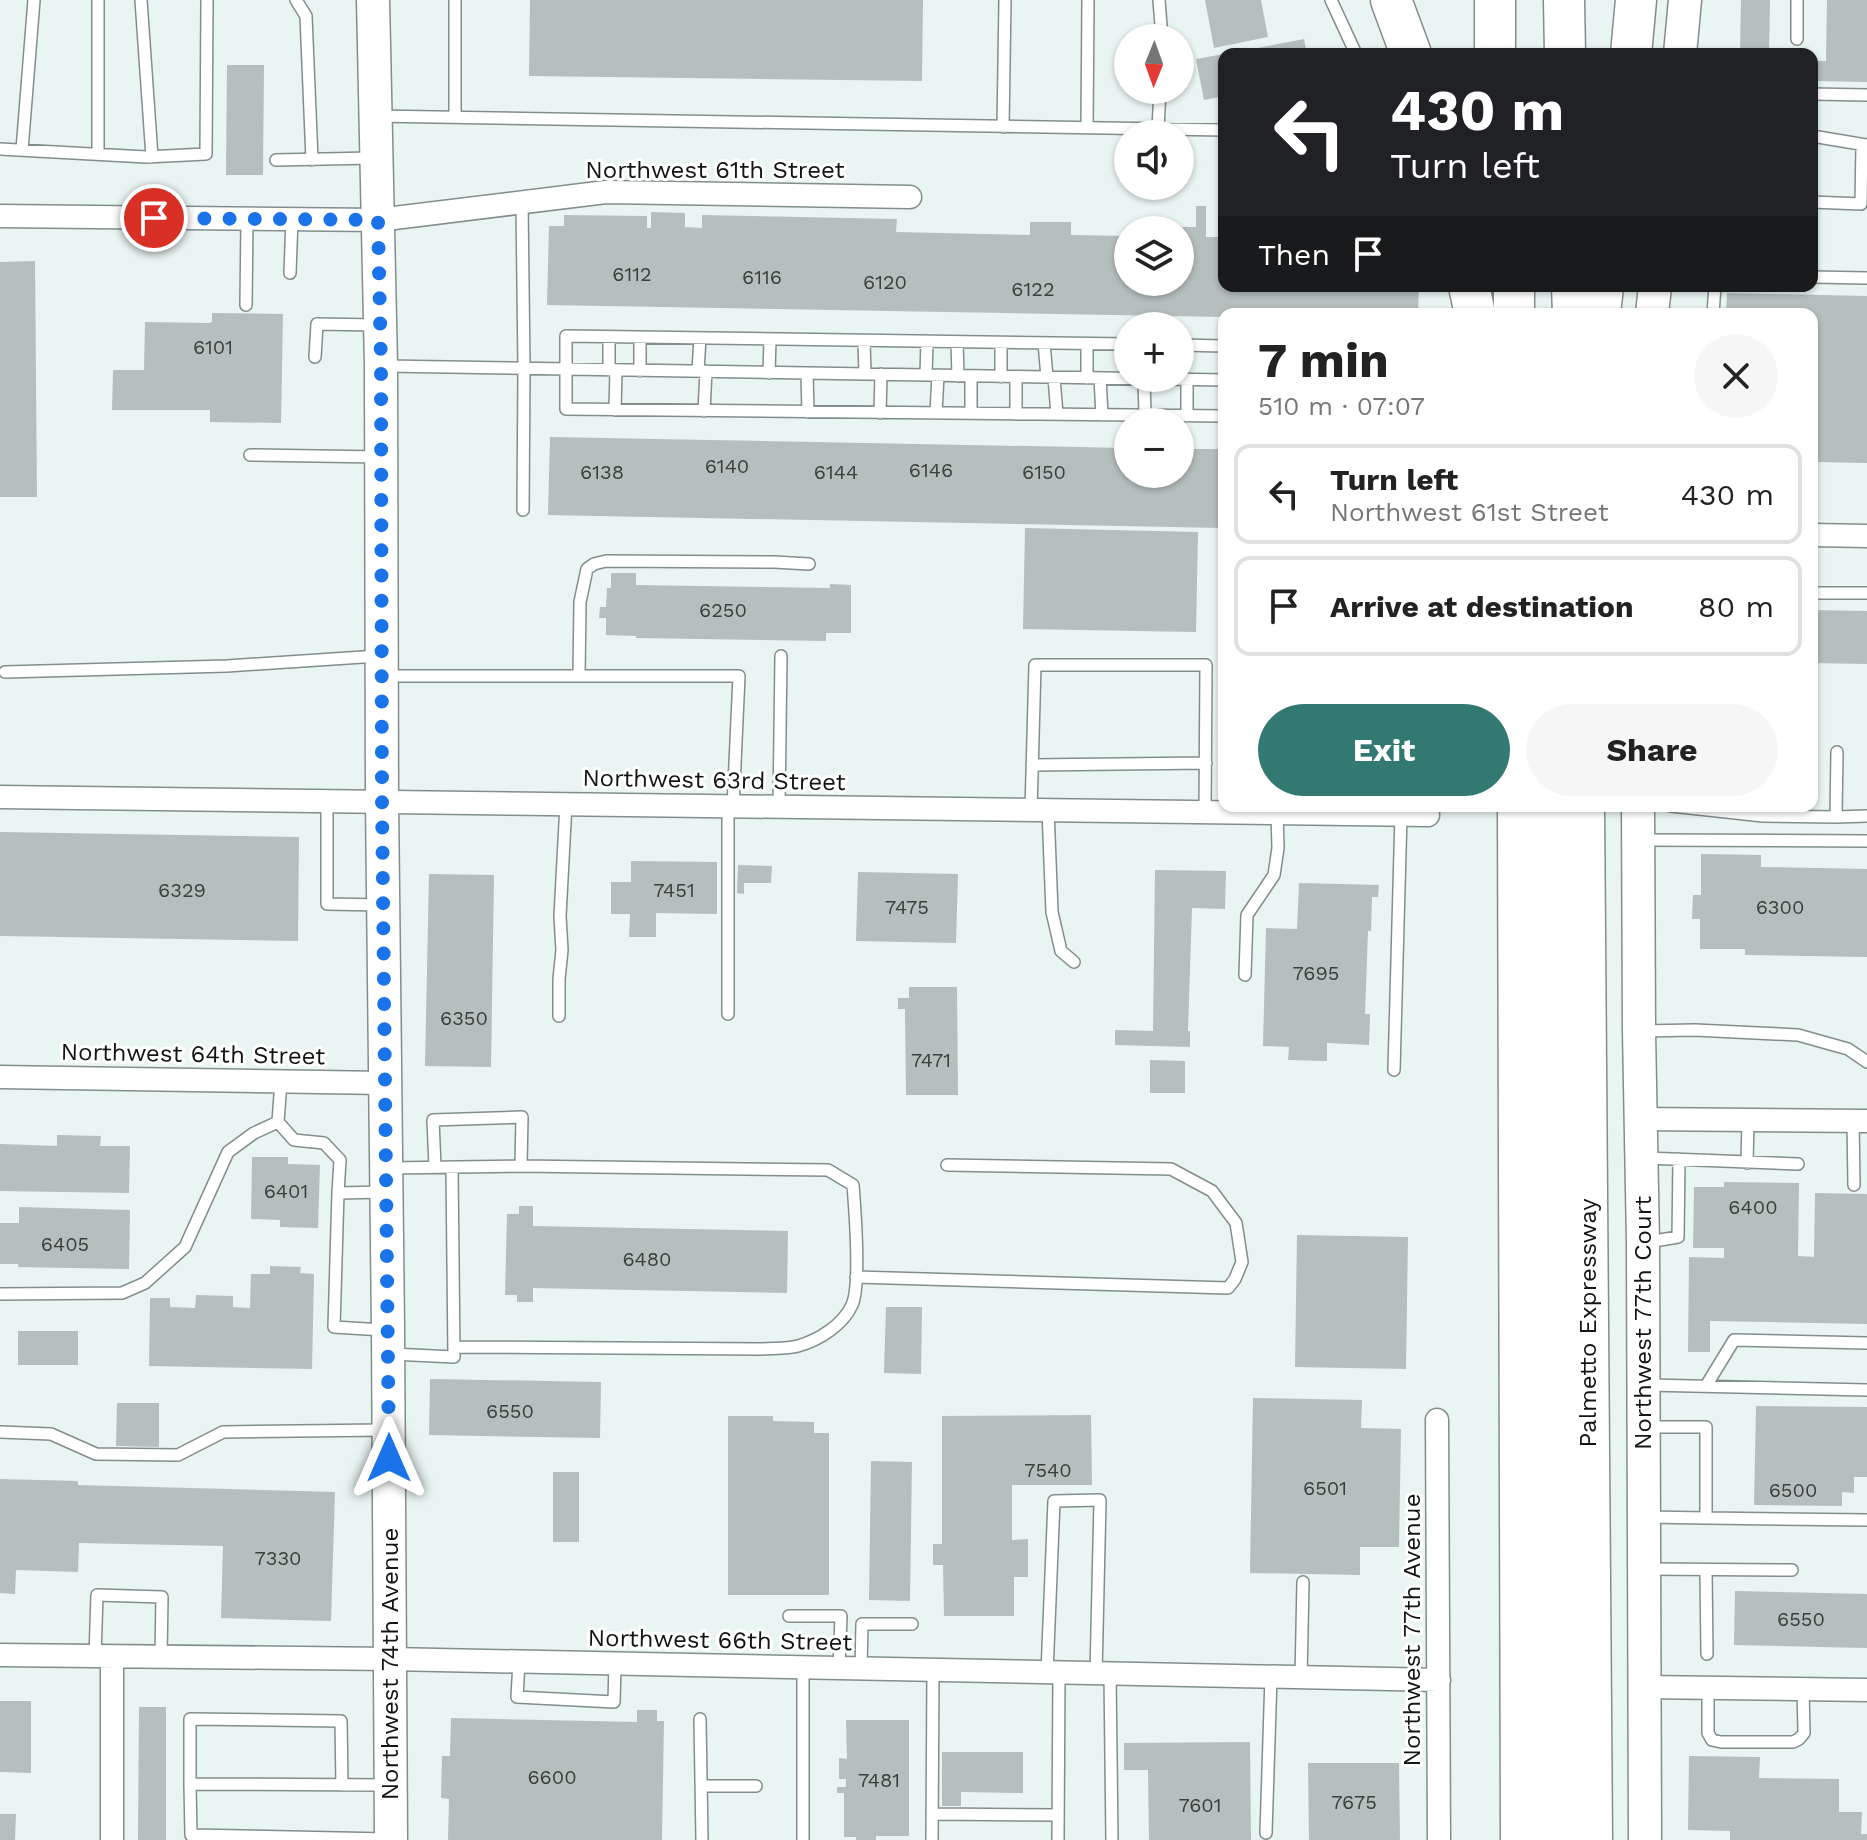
<!DOCTYPE html>
<meta charset="utf-8">
<style>
body{margin:0;font-family:"Work Sans",sans-serif;background:#f6f6f6;color:#222;height:100vh;display:flex;flex-direction:column;font-size:30px;white-space:nowrap}
*{box-sizing:border-box;margin:0}
p{font-size:26px;color:#767676}
.icon{flex:none;width:44px;height:44px;fill:none;stroke:currentColor;stroke-width:2;stroke-linecap:round;stroke-linejoin:round}
.map{position:relative;flex:1;overflow:hidden}
.sheet{position:absolute;left:1218px;top:308px;width:600px;height:504px;display:flex;flex-direction:column;background:#fff;border-radius:16px;box-shadow:0 2px 6px #0004}
.sheet>*{flex:none}
.banner{position:absolute;left:1218px;top:48px;width:600px;height:244px;border-radius:16px;box-shadow:0 2px 6px #0004;background:#202124;color:#fff;overflow:hidden}
.needle{width:52px;rotate:181deg}
.tools{position:absolute;left:1114px;top:24px;display:grid;gap:16px}
.tools a{display:grid;place-items:center;width:80px;height:80px;border-radius:50%;background:#fff;box-shadow:0 2px 6px #0004;font-size:40px}
.pin{position:absolute;display:grid;place-items:center;width:68px;height:68px;color:#fff;margin:-34px;border:4px solid #fff;border-radius:50%;box-shadow:0 2px 8px #0007}
.me{position:absolute;width:88px;margin:-44px;rotate:0deg;stroke-linejoin:round;filter:drop-shadow(0 0 6px #0008)}
.turn{display:flex;align-items:center;gap:28px;height:168px;padding:0 40px;font-size:36px}
.turn .icon{width:104px;height:104px;stroke-width:2.5}
.turn b{display:block;font-size:56px;line-height:68px}
.then{display:flex;align-items:center;height:76px;padding:0 40px;background:#0003;gap:16px;font-size:30px}
.round{display:grid;place-items:center;flex:none;width:84px;height:84px;border-radius:42px;background:#f6f6f6}
.overview{display:flex;align-items:center;justify-content:space-between;height:136px;padding:0 40px}
h1{font-size:48px;font-weight:700;line-height:60px}
.button{display:flex;gap:16px;margin-top:auto;padding:16px 40px}
.button a{flex:1;height:92px;border-radius:48px;background:#327972;color:#fff;font-size:32px;font-weight:700;line-height:92px;text-align:center}
.button a+a{background:#f6f6f6;color:#222}
ul{padding:0;list-style:none}
li{display:flex;align-items:center;gap:24px;height:100px;margin:0 16px 12px;padding:0 24px;border:4px solid #e0e0e0;border-radius:16px}
li div{flex:1}
li b{display:block;font-size:30px}
li em{font-style:normal}
.map>svg:first-child{display:block}
</style>
<div class="map">
<svg width="1867" height="1840" viewBox="0 0 1867 1840">
<rect width="100%" height="100%" fill="#e9f5f3"/>
<!-- building -->
<path fill="#b4bfbe" d="M530,0H923L922,81L529,76Z
M1205,0H1261L1268,37L1214,48Z
M1741,0H1770L1769,54H1740Z
M1827,0H1867V82L1812,81V61H1826Z
M1304,39L1307,54H1232V53Z
M1224,54V96L1204,100L1196,59Z
M227,65H264L263,175H226Z
M1196,206H1206V237H1224V286H1419L1418,314H1224V317L547,305L549,226H564V215L647,216V228H651V212L685,213V227L702,228V215L897,219L896,232L1030,235V222H1071V235L1128,236V282H1180L1179,227H1196Z
M35,261L37,497H0V262Z
M1727,293L1867,296V463L1812,462V314H1726Z
M212,313L283,314L281,423L210,422V410H112L113,370H144L145,322L209,323L212,322Z
M550,437L1128,448V474H1180V449H1224V528L548,515Z
M1025,528L1198,532L1196,632L1023,629Z
M611,573H636V585L830,588V584L851,585V633H826V641L636,638V636L606,635V618H599L600,607H606L607,588H611Z
M1812,610L1867,611V664L1812,663Z
M0,832L299,837L298,941L0,936Z
M1701,854L1761,855V867L1867,869V957L1745,955V949H1700V919H1692L1693,895H1701Z
M631,861L717,862V914L656,913V937H629L630,914H611V882H631Z
M738,865L772,866L771,883H744V894L737,893Z
M1155,870L1226,871L1225,909L1192,908L1188,1031H1190V1047L1115,1045V1030L1153,1031Z
M858,872L958,874L956,943L856,941Z
M429,874L494,875L491,1067L425,1066Z
M1299,883L1379,885L1378,897H1372L1371,931H1368L1365,1014H1370L1369,1045L1327,1043V1061L1288,1060L1289,1047L1263,1046L1266,928L1297,929Z
M909,987H957L958,1095H906L905,1009H898V998H909Z
M1150,1060L1185,1061V1093H1150Z
M57,1135L101,1136L100,1146H130L129,1193L0,1191V1144L57,1146Z
M252,1157H288V1164L320,1165L318,1228L280,1227V1220L251,1219Z
M1724,1182L1799,1183L1798,1256L1814,1257L1815,1193L1867,1194V1324L1710,1321V1352H1688L1689,1257L1724,1258V1248H1693L1694,1187H1724Z
M519,1206H533V1226L788,1231L787,1293L533,1288V1302H517V1295H505L507,1214H519Z
M19,1207L130,1210L129,1269L18,1267V1264H0V1223H19Z
M1297,1235L1408,1237L1406,1369L1295,1367Z
M270,1266L301,1267L300,1273L314,1274L312,1369L149,1366L150,1298H170V1307L195,1308L196,1295L233,1296V1307L250,1308L251,1274H270Z
M886,1307H922L921,1374L884,1373Z
M18,1331H78V1365H18Z
M430,1379L601,1382L600,1438L429,1435Z
M1253,1398L1362,1400L1361,1428L1401,1429L1399,1547H1360V1575L1250,1573Z
M117,1403H159V1447L116,1446Z
M1756,1406L1867,1407V1477H1854V1493L1842,1492V1506L1754,1505Z
M1091,1415L1092,1485H1012V1540L1028,1539V1577H1014V1616H944L943,1565H933V1544H942V1416Z
M728,1416H773V1421L814,1422V1433H829V1595H728Z
M871,1461L912,1462L910,1601L869,1600Z
M553,1472H579V1542H553Z
M0,1479L78,1481V1485L335,1492L331,1621L221,1618L223,1546L79,1543L78,1572L16,1570L15,1594L0,1593Z
M1735,1591L1867,1594V1648L1734,1645Z
M0,1701H31V1773L0,1772Z
M139,1707H166V1840H138Z
M637,1710H657V1721H664L662,1840H448L449,1799L441,1798L442,1756H450L451,1718L637,1722Z
M846,1720H909V1836H876V1840H856V1837H844V1793H837V1787H846V1779H839V1758L847,1759Z
M1250,1742L1251,1840H1149L1148,1770H1124V1743Z
M942,1752H1023V1793L961,1792V1806H942Z
M1689,1756L1760,1757L1759,1778L1839,1779V1812H1862L1861,1834H1867V1840H1730V1831L1688,1830Z
M1308,1763H1399L1400,1840H1309Z
M0,1814H16L15,1840H0Z"/>
<g fill="none" stroke-linecap="round" stroke-linejoin="round">
<defs>
<path id="lane" d="M141,0L152,157
M296,0L306,16L312,160
M1159,0L1162,38
M1331,0L1356,54
M1797,0V39
M1812,94L1867,95
M376,116L1224,130
M455,117V0
M1003,127L1005,0
M1087,127L1088,0
M1158,128L1160,90
M1812,136L1866,145
M0,149L146,157L206,154L207,0
M22,150L34,0
M98,154V0
M276,160L372,158
M522,202L524,369L523,510
M1812,202L1861,204L1862,145
M290,273L292,219
M1812,277L1867,278
M246,305L247,219
M1713,314L1715,286
M640,338V371
M864,341L865,374
M957,342L958,376
M1001,343V377
M1044,343L1047,377
M1087,344V378
M1128,344L566,336V409L1224,416
M1180,345L1224,346
M315,357L317,324L376,325
M385,366L1224,380
M609,370V337
M698,371L700,338
M769,373L770,339
M807,373L808,412
M926,375L927,341
M1054,378L1057,414
M1100,378L1102,415
M1144,379L1145,415
M1187,380V416
M615,410L616,370
M704,411L706,371
M880,413L881,374
M936,413L938,375
M971,413V376
M1016,414V377
M250,455L380,457
M1812,593H1867
M5,672L227,666L378,656
M383,676H739L733,807
M579,676L580,602L587,569L594,564L606,561L774,562L809,564
M1032,765L1206,763
M327,800V904L382,905
M1671,806L1763,816V806
M728,807V1014
M779,807L781,656
M1031,810L1035,665H1206L1205,812
M1048,810L1052,912L1061,951L1074,962
M1763,816L1836,817L1837,752
M1836,817L1867,816
M1642,840L1867,841
M1245,975L1247,915L1274,875L1278,848L1277,813
M559,1016V979L562,950L560,916L566,804
M1641,1031L1695,1030L1798,1035L1848,1049L1867,1062
M1394,1070L1401,815
M281,1081L278,1122L294,1140L324,1143L340,1160L338,1193
M1853,1121L1854,1185
M1646,1158L1798,1164
M1747,1163L1748,1120
M390,1168L521,1166L522,1117L433,1120L435,1167
M1648,1242L1678,1237L1679,1159
M856,1277L1228,1288L1235,1279L1242,1262L1236,1223L1212,1191L1171,1169L947,1165
M0,1294L122,1293L145,1283L185,1247L228,1152L254,1133L278,1122
M383,1330L334,1327L338,1193L386,1192
M454,1347L761,1349C773,1348 787,1349 798,1346C819,1340 843,1325 852,1305C861,1285 855,1210 853,1185L828,1170L521,1166
M392,1354L454,1357L452,1167
M1648,1385L1867,1390
M1706,1386L1734,1340L1867,1343
M1647,1427H1706V1518L1648,1517
M0,1432L51,1434L96,1454L178,1455L223,1432L384,1430
M1706,1518L1867,1520
M1648,1569L1792,1570
M1706,1570L1707,1654
M789,1616H841L839,1668
M95,1657L97,1595L162,1597L161,1657
M519,1662L517,1697L614,1702L615,1664
M803,1668V1840
M861,1669L862,1624H912
M1047,1673L1054,1501L1100,1500L1096,1674
M1110,1674L1112,1840
M1301,1678L1303,1582
M1708,1688V1733L1712,1740L1721,1742H1793L1799,1739L1804,1733L1803,1689
M700,1719L702,1840
M190,1784L191,1835L387,1839
M342,1785L341,1721L190,1719V1784L387,1785
M702,1786H756
M932,1814L1058,1815
M1266,1833L1271,1677
M932,1840L933,1670
M1058,1840L1059,1673"/>
<path id="street" d="M0,216L378,220L606,192L910,197
M1812,535L1867,536
M0,797L1428,815
M0,1077L385,1083
M1640,1119L1867,1121
M1437,1420L1439,1840
M0,1655L390,1659L1439,1680
M1644,1687L1867,1690
M112,1840V1657"/>
<path id="secondary" d="M373,0L381,366L382,801L388,1330L391,1840
M1680,54L1685,0
M1652,314L1655,286
M1638,806L1639,1031L1643,1243L1645,1840"/>
<path id="highway" d="M1391,0L1411,54
M1564,0L1565,54
M1495,54V0
M1631,54L1636,0
M1469,286L1475,314
M1514,286V314
M1572,286L1573,314
M1600,314L1603,286
M1518,806L1521,1840
M1553,806L1561,1840
M1584,806L1592,1840"/>
</defs>
<!-- lane casing -->
<use href="#lane" stroke="#828e8c" stroke-width="14"/>
<!-- street casing -->
<use href="#street" stroke="#828e8c" stroke-width="25"/>
<!-- secondary casing -->
<use href="#secondary" stroke="#828e8c" stroke-width="35"/>
<!-- highway casing -->
<use href="#highway" stroke="#828e8c" stroke-width="43"/>
<!-- lane -->
<use href="#lane" stroke="#fff" stroke-width="11"/>
<!-- street -->
<use href="#street" stroke="#fff" stroke-width="22"/>
<!-- secondary -->
<use href="#secondary" stroke="#fff" stroke-width="32"/>
<!-- highway -->
<use href="#highway" stroke="#fff" stroke-width="40"/>
</g>
<g fill="none" stroke-linecap="round" stroke-linejoin="round">
<!-- route -->
<path stroke="#1a73e8" stroke-width="14" stroke-dasharray="0 25.2" d="M154,218L378,220L381,366L382,801L389,1458"/>
</g>
<g text-anchor="middle" dominant-baseline="central" stroke-width="6" stroke-linejoin="round" paint-order="stroke">
<!-- number labels -->
<g font-size="20" fill="#3a403e">
<text x="632" y="274">6112</text>
<text x="762" y="277">6116</text>
<text x="885" y="282">6120</text>
<text x="1033" y="289">6122</text>
<text x="213" y="347">6101</text>
<text x="727" y="466">6140</text>
<text x="931" y="470">6146</text>
<text x="602" y="472">6138</text>
<text x="836" y="472">6144</text>
<text x="1044" y="472">6150</text>
<text x="723" y="610">6250</text>
<text x="182" y="890">6329</text>
<text x="674" y="890">7451</text>
<text x="907" y="907">7475</text>
<text x="1780" y="907">6300</text>
<text x="1316" y="973">7695</text>
<text x="464" y="1018">6350</text>
<text x="931" y="1060">7471</text>
<text x="286" y="1191">6401</text>
<text x="1753" y="1207">6400</text>
<text x="65" y="1244">6405</text>
<text x="647" y="1259">6480</text>
<text x="510" y="1411">6550</text>
<text x="1048" y="1470">7540</text>
<text x="1325" y="1488">6501</text>
<text x="1793" y="1490">6500</text>
<text x="278" y="1558">7330</text>
<text x="1801" y="1619">6550</text>
<text x="552" y="1777">6600</text>
<text x="879" y="1780">7481</text>
<text x="1354" y="1802">7675</text>
<text x="1200" y="1805">7601</text>
</g>
<!-- street labels -->
<g font-size="24" fill="#111514" stroke="#fff">
<text x="715" y="170">Northwest 61th Street</text>
<text transform="translate(714 780) rotate(1)">Northwest 63rd Street</text>
<text transform="translate(193 1054) rotate(1)">Northwest 64th Street</text>
<text transform="translate(1588 1323) rotate(-90)">Palmetto Expressway</text>
<text transform="translate(1643 1323) rotate(-90)">Northwest 77th Court</text>
<text transform="translate(1412 1630) rotate(-90)">Northwest 77th Avenue</text>
<text transform="translate(720 1640) rotate(1)">Northwest 66th Street</text>
<text transform="translate(390 1664) rotate(-90)">Northwest 74th Avenue</text>
</g>
</g>
</svg>
<div class="tools">
<a><svg class="needle" viewBox="-14 -14 28 28"><path d="M0-13l5 13h-10z" fill="#e53935"/><path d="M0 13l5-13h-10z" fill="#767676"/></svg></a>
<a><svg class="icon" aria-label="sound" viewBox="0 0 24 24"><path d="M4 9h4l5-4v14l-5-4H4zM17 9q2 3 0 6"/></svg></a>
<a><svg class="icon" aria-label="layers" viewBox="0 0 24 24"><path d="M12 4l9 5-9 5-9-5zM3 14l9 5 9-5"/></svg></a>
<a>+</a>
<a>−</a>
</div>
<div class="pin" style="left:154px;top:218px;background:#d93025"><svg class="icon" aria-label="arrive" viewBox="0 0 24 24"><path d="M6 21V4h12l-3 4 3 4H6"/></svg></div>
<svg class="me" style="left:389px;top:1458px" viewBox="-20 -20 40 40"><path d="M0-17L14 15 0 8-14 15z" fill="#1a73e8" stroke="#fff" stroke-width="4"/></svg>
<div class="banner">
<div class="turn"><svg class="icon" aria-label="left" viewBox="0 0 24 24"><path d="M17 20v-9H6M10 6l-5 5 5 5"/></svg><div><b>430 m</b>Turn left</div></div>
<div class="then">Then<svg class="icon" aria-label="arrive" viewBox="0 0 24 24"><path d="M6 21V4h12l-3 4 3 4H6"/></svg></div>
</div>
<section class="sheet">
<div class="overview"><div><h1>7 min</h1><p>510 m · 07:07</p></div><a class="round"><svg class="icon" aria-label="close" viewBox="0 0 24 24"><path d="M6 6l12 12M18 6L6 18"/></svg></a></div>
<ul>
<li><svg class="icon" aria-label="left" viewBox="0 0 24 24"><path d="M17 20v-9H6M10 6l-5 5 5 5"/></svg><div><b>Turn left</b><p>Northwest 61st Street</p></div><em>430 m</em></li>
<li><svg class="icon" aria-label="arrive" viewBox="0 0 24 24"><path d="M6 21V4h12l-3 4 3 4H6"/></svg><div><b>Arrive at destination</b></div><em>80 m</em></li>
</ul>
<div class="button"><a>Exit</a><a>Share</a></div>
</section>
</div>
